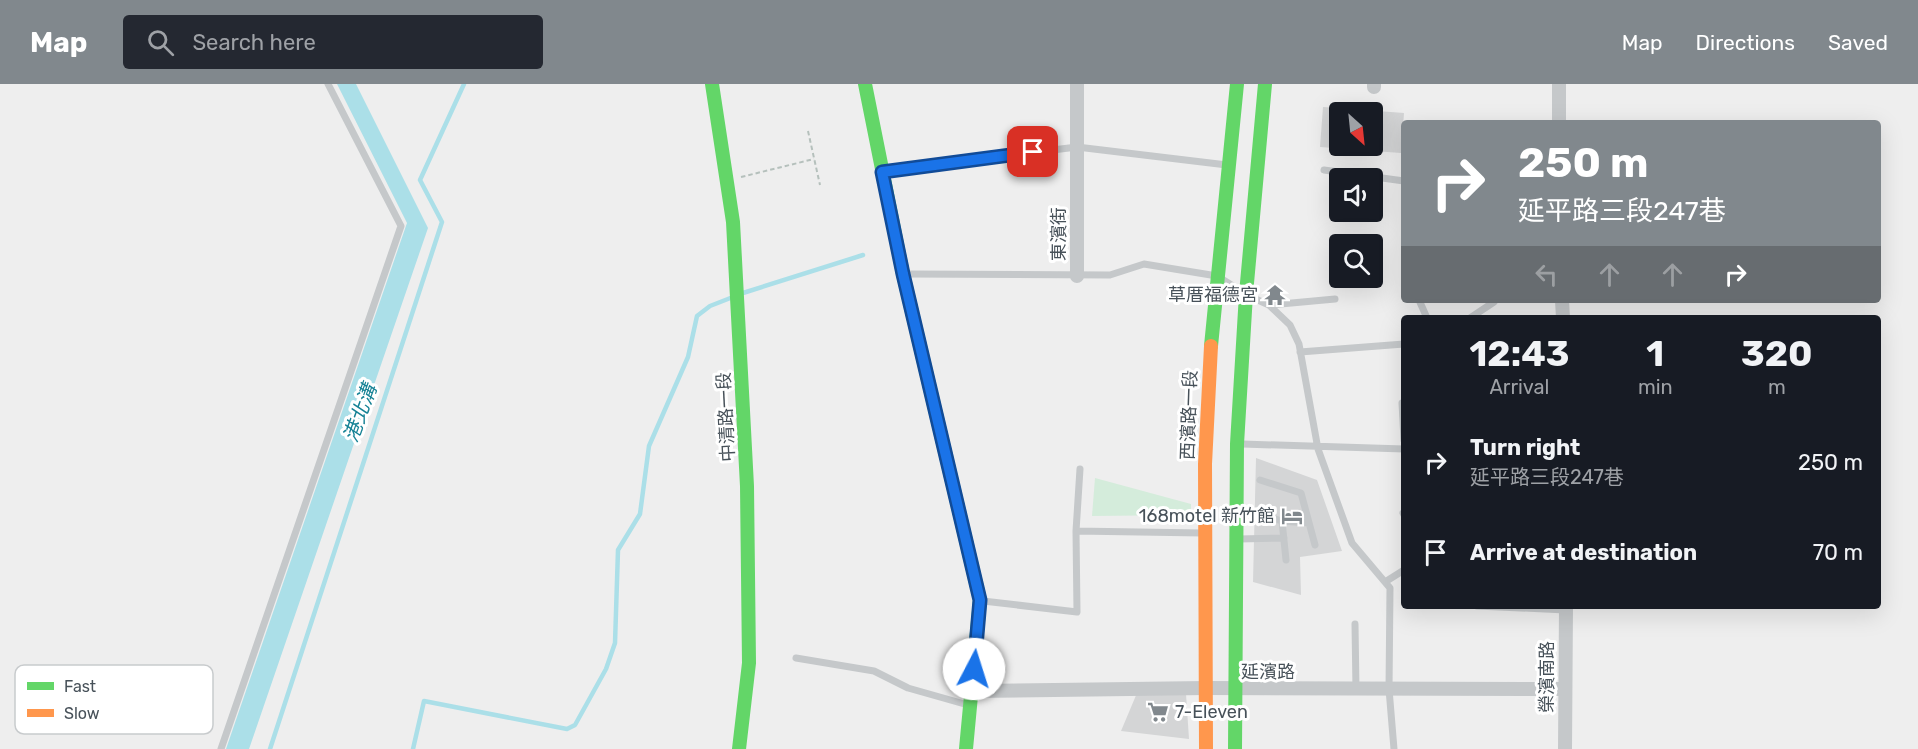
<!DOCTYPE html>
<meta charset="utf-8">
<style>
body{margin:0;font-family:Rubik,"Noto Sans TC",sans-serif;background:#242831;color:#f1f3f6;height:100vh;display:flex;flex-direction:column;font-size:22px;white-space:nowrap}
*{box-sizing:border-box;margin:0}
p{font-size:20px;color:#9ea1a6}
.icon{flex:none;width:33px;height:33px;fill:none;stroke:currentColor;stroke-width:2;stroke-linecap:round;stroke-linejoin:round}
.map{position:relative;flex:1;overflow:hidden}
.side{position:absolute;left:1401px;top:231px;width:480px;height:294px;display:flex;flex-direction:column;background:#171b24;border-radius:6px;box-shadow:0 6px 24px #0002}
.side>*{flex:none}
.banner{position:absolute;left:1401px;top:36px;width:480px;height:183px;border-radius:6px;box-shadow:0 6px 24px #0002;background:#81888d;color:#fff;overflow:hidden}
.needle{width:39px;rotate:153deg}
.controls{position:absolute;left:1329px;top:18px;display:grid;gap:12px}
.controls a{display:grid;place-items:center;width:54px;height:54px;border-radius:6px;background:#171b24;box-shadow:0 6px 24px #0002;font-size:30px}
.pin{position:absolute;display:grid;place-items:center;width:51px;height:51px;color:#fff;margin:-26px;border-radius:12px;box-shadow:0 3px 9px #0006}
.me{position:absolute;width:66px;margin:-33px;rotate:5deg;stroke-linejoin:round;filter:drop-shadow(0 0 4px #0008)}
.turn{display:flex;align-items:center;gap:21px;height:126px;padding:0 18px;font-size:27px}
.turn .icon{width:78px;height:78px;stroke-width:2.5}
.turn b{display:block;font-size:42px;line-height:51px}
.lanes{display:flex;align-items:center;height:57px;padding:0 18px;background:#0003;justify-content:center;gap:30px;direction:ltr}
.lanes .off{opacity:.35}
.eta{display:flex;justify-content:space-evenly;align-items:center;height:102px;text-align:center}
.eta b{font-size:36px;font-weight:700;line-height:42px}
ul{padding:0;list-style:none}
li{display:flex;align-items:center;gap:18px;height:90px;padding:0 18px}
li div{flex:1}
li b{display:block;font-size:22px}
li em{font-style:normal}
header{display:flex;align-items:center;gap:36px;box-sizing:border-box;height:84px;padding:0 30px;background:#81888d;color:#fff}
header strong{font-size:28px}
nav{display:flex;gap:33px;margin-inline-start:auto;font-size:21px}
.search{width:420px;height:54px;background:#242831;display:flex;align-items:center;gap:15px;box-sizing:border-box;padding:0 21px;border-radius:6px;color:#9ea1a6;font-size:22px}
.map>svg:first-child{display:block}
</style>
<header>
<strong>Map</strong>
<div class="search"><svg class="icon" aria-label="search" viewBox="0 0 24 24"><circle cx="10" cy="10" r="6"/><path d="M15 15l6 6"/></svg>Search here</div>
<nav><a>Map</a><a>Directions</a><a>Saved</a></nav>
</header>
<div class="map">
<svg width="1918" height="665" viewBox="0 0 1918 665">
<rect width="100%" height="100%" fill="#eee"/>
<!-- green -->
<path fill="#d4ecdb" d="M1095,394L1191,420V431L1092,432Z"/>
<!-- water -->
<path fill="#abdfe8" d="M337,0H356L428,144L249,665H226L407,139Z"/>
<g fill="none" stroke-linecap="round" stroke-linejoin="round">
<!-- stream -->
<path stroke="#abdfe8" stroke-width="4.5" d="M743,209L863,171
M270,665L442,138L420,96L464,0
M413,665L424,617L567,645L575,641L606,585L615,559L618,466L640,430L649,362L688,273L697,232L710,222L733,213"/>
</g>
<!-- building -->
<path fill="#d4d5d6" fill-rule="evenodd" d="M1323,23L1404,29L1401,69L1320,63ZM1340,28H1372V62H1340Z
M1256,374L1317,396L1342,467L1300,473L1301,511L1253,498Z
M1137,609L1186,610L1189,655L1121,647Z"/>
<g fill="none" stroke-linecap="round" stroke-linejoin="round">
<!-- path -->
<path stroke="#b5c0bc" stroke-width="2" stroke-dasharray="4.5 3" stroke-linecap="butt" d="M808,47L820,101
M741,93L814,75"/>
<!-- lane -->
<path stroke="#c5c8ca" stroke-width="7" d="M1324,86L1404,97
M883,87L1077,63L1227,81
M906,190L1110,191L1144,180L1217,192L1241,207
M1251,213L1269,221L1290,241L1299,260L1318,365L1352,459L1390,504L1389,605L1394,665
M1419,216L1427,234
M1269,221L1335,215
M1470,234L1494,218
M1300,268L1404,260
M1402,319L1404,356
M1242,360L1404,365
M1260,396L1301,409L1315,461
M1242,425L1282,437
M1403,429L1404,431
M1076,447L1202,449
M1239,455L1284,454
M1286,476L1282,437L1309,439
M1385,498L1404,486
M983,517L1077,528L1076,447L1080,385
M1477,522L1566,526
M1355,540L1356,606
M796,574L874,587L908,604L968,621
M221,665L401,142L328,0"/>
<!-- street -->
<path stroke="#c5c8ca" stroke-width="14" d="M1077,0V192
M1374,3V0
M1559,39V0
M1562,216L1563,234
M973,607L1206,604L1564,605
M1565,665L1566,522"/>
<!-- fast -->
<path stroke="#63d668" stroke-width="14" d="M712,0L733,138L747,402L749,579L739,665
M865,0L903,190L980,516L966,665
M1211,262L1237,0
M1235,665L1237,360L1246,210L1265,0"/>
<!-- slow -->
<path stroke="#ff974d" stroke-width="14" d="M1206,665L1205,380L1211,262"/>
</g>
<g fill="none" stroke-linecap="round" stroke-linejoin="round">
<defs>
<path id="route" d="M974,585L980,516L903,190L882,88L1033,68"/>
</defs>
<!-- route casing -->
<use href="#route" stroke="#114b97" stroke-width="15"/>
<!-- route -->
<use href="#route" stroke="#1a73e8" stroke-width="10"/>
</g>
<!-- icons -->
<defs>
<symbol id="temple-bare" viewBox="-9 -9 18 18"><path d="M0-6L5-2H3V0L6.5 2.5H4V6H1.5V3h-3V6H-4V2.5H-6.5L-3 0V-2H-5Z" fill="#81888d" stroke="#fff" stroke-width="2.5" paint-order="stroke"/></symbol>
<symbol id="hotel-bare" viewBox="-9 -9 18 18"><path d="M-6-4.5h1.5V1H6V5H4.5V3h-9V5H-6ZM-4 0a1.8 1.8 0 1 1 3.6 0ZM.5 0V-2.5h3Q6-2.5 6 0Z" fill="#81888d" stroke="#fff" stroke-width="2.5" paint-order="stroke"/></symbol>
<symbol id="supermarket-bare" viewBox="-9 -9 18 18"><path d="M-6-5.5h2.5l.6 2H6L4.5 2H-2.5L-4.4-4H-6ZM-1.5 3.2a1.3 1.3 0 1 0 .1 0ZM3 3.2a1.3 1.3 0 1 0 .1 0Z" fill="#81888d" stroke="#fff" stroke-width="2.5" paint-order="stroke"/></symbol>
</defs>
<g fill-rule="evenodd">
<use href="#temple-bare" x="1260" y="196" width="30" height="30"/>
<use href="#hotel-bare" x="1277" y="417" width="30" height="30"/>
<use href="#supermarket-bare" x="1143" y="613" width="30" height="30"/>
</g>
<g text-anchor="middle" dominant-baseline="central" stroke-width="6" stroke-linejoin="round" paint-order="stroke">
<!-- street labels -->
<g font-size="18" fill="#475159" stroke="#fff">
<text transform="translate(1059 150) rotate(-90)">東濱街</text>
<text transform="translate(1189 331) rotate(-88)">西濱路一段</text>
<text transform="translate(726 333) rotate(-93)">中清路一段</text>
<text x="1268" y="588">延濱路</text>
<text transform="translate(1547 593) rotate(-90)">榮濱南路</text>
</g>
<!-- poi labels -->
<g font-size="18" fill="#475159" stroke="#fff" text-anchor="end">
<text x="1258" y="211">草厝福德宮</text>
<text x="1275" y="432">168motel 新竹館</text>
<text x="1175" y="628" text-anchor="start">7-Eleven</text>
</g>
<!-- water labels -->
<g font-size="20" font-style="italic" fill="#168295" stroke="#fff">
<text transform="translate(360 329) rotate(-70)">港北溝</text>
</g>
</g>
<!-- legend -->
<rect x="15" y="581" width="198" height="69" rx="9" fill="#fff" stroke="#c8cbcd" stroke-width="1.5"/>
<rect x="27" y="598" width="27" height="8" fill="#63d668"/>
<rect x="27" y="625" width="27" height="8" fill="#ff974d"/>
<g font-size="16" fill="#475159">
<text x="64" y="608">Fast</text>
<text x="64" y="635">Slow</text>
</g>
</svg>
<div class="controls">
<a><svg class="needle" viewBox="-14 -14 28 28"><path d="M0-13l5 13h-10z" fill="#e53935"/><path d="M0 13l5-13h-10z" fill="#9ea1a6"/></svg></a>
<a><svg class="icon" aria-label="sound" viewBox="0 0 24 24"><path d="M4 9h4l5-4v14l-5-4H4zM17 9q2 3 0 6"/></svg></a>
<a><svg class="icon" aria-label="search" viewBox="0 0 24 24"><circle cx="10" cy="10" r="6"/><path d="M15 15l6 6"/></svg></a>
</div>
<div class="pin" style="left:1033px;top:68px;background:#d93025"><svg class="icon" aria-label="arrive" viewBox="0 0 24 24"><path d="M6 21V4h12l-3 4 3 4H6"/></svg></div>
<svg class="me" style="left:974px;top:585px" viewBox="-20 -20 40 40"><circle r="19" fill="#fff"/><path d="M0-13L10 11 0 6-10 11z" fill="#1a73e8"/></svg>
<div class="banner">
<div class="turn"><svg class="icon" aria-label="right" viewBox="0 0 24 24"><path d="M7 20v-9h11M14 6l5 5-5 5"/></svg><div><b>250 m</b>延平路三段247巷</div></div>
<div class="lanes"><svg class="icon off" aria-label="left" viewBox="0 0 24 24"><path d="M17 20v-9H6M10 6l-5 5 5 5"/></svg><svg class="icon off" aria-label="ahead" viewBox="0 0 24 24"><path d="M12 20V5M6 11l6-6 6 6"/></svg><svg class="icon off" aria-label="ahead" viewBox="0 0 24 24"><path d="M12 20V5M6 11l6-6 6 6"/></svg><svg class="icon" aria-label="right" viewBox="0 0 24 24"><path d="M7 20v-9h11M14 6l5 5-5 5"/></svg></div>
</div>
<section class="side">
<div class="eta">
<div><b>12:43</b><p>Arrival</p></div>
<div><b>1</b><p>min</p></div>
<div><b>320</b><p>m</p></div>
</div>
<ul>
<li><svg class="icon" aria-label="right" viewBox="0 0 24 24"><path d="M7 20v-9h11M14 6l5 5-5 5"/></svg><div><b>Turn right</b><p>延平路三段247巷</p></div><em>250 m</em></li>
<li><svg class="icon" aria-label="arrive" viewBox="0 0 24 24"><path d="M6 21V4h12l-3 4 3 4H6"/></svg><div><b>Arrive at destination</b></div><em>70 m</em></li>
</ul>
</section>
</div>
